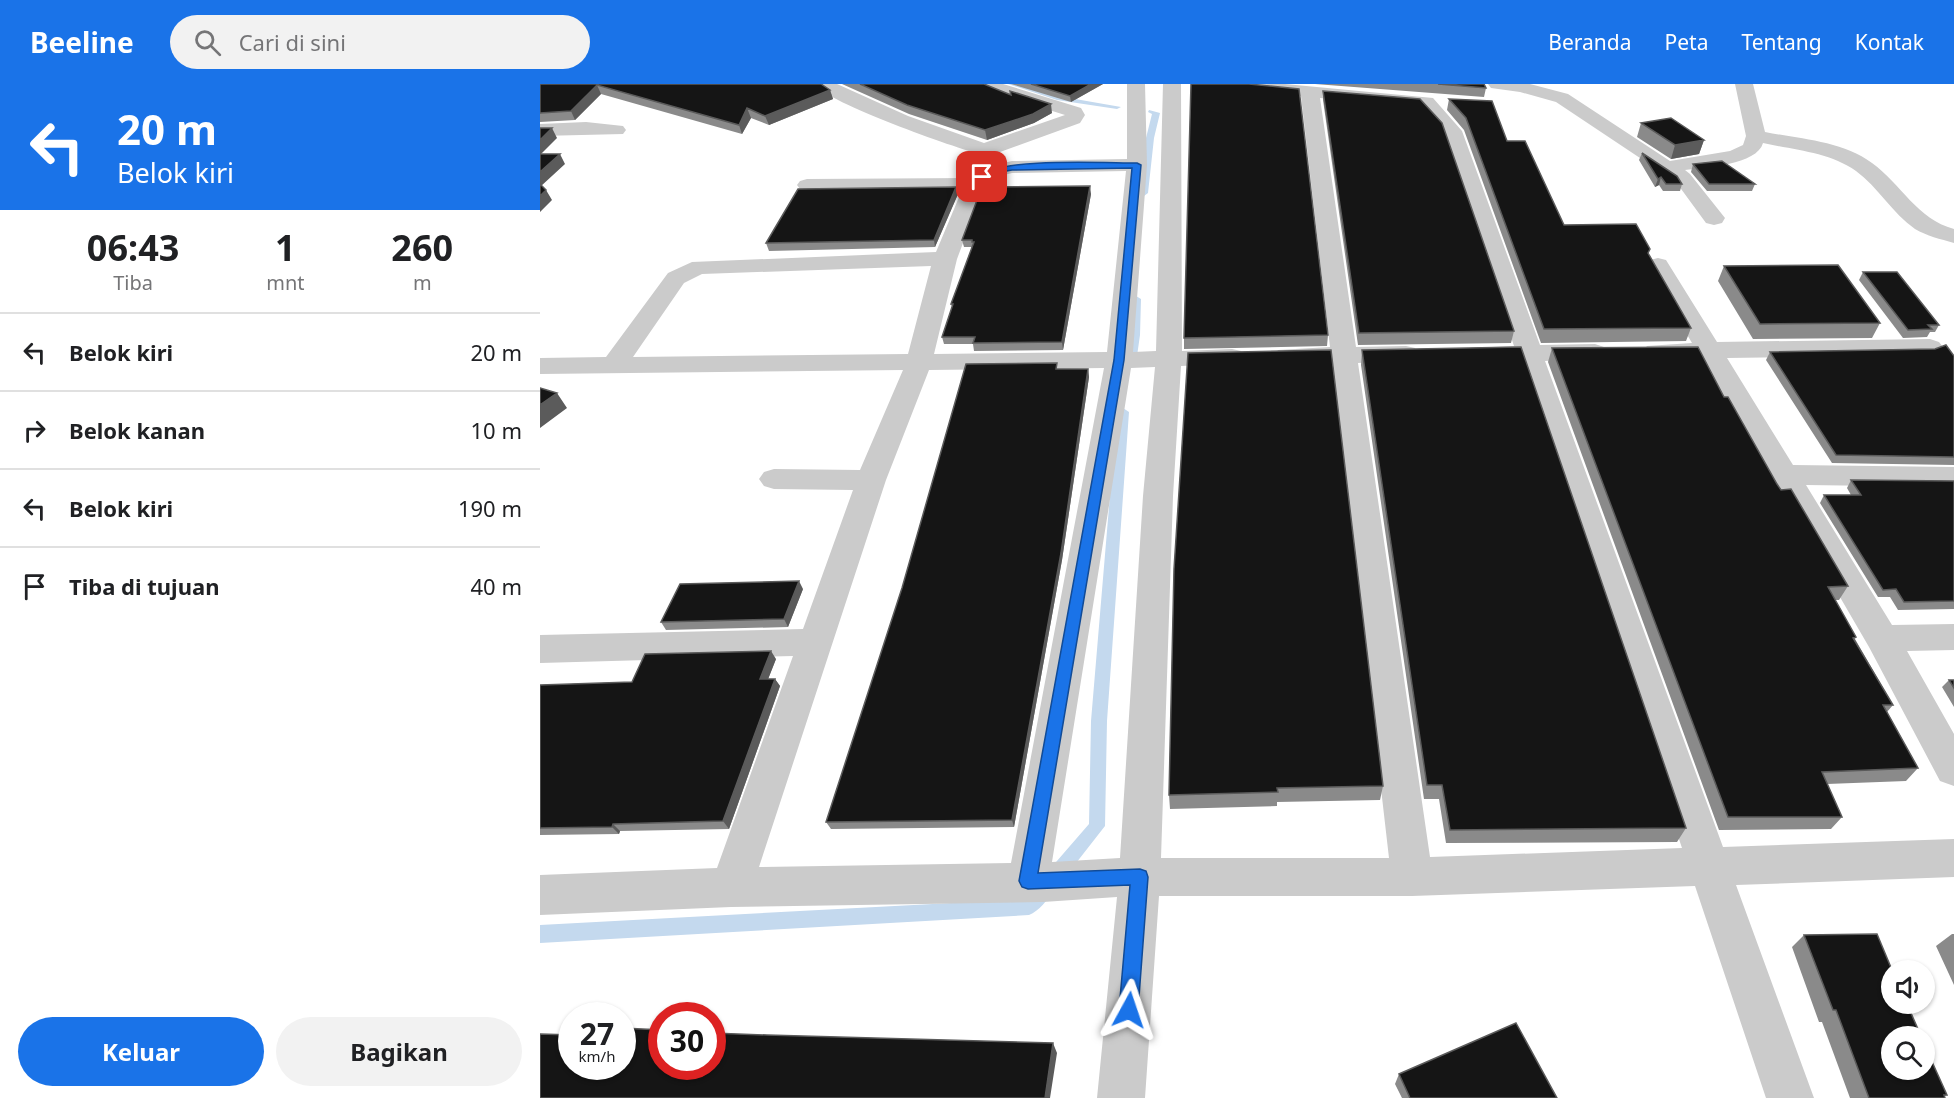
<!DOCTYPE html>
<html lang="id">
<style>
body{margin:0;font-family:"Noto Sans",sans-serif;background:#f2f2f2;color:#202124;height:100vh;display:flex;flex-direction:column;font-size:22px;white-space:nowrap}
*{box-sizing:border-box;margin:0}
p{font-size:20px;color:#757577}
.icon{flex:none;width:33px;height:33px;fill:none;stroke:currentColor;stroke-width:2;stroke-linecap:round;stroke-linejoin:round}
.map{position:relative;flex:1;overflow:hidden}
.side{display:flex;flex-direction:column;background:#fff;width:540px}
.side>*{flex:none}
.top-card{background:#1a73e8;color:#fff;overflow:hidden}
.tools{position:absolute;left:1341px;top:876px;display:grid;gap:12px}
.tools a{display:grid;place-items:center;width:54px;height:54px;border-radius:50%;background:#fff;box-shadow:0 2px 4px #0004;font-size:30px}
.speed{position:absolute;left:18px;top:918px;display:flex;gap:12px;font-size:30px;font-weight:700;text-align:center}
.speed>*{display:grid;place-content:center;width:78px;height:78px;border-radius:50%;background:#fff;box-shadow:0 2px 4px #0004;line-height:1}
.speed small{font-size:15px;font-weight:400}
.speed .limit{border:9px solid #d22;background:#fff;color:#111}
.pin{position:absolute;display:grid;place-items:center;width:51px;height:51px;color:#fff;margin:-26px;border-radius:12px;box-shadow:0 3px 9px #0006}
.me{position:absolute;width:66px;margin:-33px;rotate:5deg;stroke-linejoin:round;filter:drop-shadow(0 0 4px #0008)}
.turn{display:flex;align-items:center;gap:21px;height:126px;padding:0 18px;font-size:27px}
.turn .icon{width:78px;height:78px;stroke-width:2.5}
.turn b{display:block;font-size:42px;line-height:51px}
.eta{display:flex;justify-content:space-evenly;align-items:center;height:102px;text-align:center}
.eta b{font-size:36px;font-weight:700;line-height:42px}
.action{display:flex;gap:12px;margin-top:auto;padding:12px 18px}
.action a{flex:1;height:69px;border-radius:36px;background:#1a73e8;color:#fff;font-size:24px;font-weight:700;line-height:69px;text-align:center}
.action a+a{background:#f2f2f2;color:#202124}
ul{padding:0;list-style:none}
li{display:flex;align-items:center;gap:18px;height:78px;padding:0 18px;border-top:2px solid #e0e0e0}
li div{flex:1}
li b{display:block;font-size:22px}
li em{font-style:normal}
header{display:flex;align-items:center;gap:36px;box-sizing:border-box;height:84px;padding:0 30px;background:#1a73e8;color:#fff}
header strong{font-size:28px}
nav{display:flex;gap:33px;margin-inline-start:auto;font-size:21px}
.search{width:420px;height:54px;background:#f2f2f2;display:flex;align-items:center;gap:15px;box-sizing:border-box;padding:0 21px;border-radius:33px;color:#757577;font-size:22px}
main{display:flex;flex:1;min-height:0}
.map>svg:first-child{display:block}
</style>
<header>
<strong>Beeline</strong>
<div class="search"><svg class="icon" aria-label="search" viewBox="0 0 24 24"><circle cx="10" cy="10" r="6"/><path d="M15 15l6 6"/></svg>Cari di sini</div>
<nav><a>Beranda</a><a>Peta</a><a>Tentang</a><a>Kontak</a></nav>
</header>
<main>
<section class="side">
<div class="top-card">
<div class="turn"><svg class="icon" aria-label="left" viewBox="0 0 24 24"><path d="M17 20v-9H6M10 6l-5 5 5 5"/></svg><div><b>20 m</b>Belok kiri</div></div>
</div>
<div class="eta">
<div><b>06:43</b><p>Tiba</p></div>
<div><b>1</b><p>mnt</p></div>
<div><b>260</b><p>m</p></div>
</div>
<ul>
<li><svg class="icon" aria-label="left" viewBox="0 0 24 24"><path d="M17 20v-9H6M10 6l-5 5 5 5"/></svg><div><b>Belok kiri</b></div><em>20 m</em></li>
<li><svg class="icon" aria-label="right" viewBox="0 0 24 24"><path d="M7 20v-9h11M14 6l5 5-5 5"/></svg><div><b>Belok kanan</b></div><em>10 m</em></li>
<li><svg class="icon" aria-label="left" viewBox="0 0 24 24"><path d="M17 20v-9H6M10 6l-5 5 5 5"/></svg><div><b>Belok kiri</b></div><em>190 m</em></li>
<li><svg class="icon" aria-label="arrive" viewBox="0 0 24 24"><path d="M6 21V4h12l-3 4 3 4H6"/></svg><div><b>Tiba di tujuan</b></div><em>40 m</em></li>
</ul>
<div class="action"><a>Keluar</a><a>Bagikan</a></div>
</section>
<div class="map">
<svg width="1414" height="1014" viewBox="0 0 1414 1014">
<rect width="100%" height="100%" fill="#fff"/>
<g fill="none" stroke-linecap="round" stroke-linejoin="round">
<!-- stream -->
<path fill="#c4d9ee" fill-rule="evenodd" d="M468,0H480L518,12L581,23L577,25L517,16Z
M609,26L620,29L614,54L608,109L604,112L600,109L606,54L612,30L608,28Z
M596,212L601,215L600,251L596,279L591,282L586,279L590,251L591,215Z
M583,324L589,328L567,637L565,742L522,797L516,799L510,797L508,791L510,785L549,740L551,637L577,328Z
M504,798L510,800L513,806C508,816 499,827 489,831L0,859V841L485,815L498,800Z"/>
<!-- minor -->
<path fill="#cbcbcb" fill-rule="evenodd" d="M274,0H297L368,32L444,59L525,31L439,4L436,0H463L541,24L545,31L540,39L460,68L443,71C415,64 288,19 274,0Z
M587,0H605L607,81L593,268L616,267L623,0H641L642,267L692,265L701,267L705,273L701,279L641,282L633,412L621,774H849L792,279L747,280L738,278L734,272L738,266L790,263L761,12L684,5L678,4L675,0H745L893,14L922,47L1000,261L1055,260L1064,263L1068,268L1064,273L1005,277L1183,763L1414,755V793L1196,801L1274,1014H1226L1155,802L872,812H619L605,1014H557L577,813L503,818L191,823L0,831V791L177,784L253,572L0,579V551L263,545L313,406L234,405L224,402L219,395L224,388L234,385L320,386L363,286L0,290V274L66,273L128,189L152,178L396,168L422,106L267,107L260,105L257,101L260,97L267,95L430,94L446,83L472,77L587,75ZM780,14L880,23L903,48L974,262L930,264L926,270L930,276L939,278L979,277L1142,764L890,773L818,279L875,276L879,270L875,264L866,262L816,263ZM586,87L567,268L394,270L417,175L444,103L460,92L472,89ZM391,182L368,270L93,273L144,199L162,190ZM615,283L603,412L580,774L512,778L591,284ZM564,284L471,779L219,783L346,396L389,286Z
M948,0H990L1028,10L1130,77L1190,67L1203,61L1206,52L1195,0H1213L1225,48C1260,55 1302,57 1332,79C1361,100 1377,135 1414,145V159C1400,155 1387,152 1375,145C1352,129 1338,103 1316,87C1289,68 1254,66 1223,59C1217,81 1165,83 1145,86L1150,90L1185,134L1182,139L1174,141L1166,139L1136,98L1016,18L980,8L951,4Z
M46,38L83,42L86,46L83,50L0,52V40Z
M1118,174L1126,176L1177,258L1390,255L1399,258L1403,263L1399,268L1390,271L1187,274L1253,381L1414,383V403L1266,401L1352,541L1414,540V566L1367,567L1414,650V702L1400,697L1329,563L1161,274L1116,275L1107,272L1103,267L1107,262L1152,259L1106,181L1110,176Z"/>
</g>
<!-- wall -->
<path fill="#8a8a8a" d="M0,0L290,6L293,15L229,41L211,34L202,50L61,10L35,36L0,38Z
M302,0H444L512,29L494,39L447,56L369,30Z
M471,0H563L531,18Z
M775,0H944L946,4L944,13Z
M783,7L974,247L971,259L818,261L783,16Z
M909,15L967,57L1024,141L1108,169L1151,244L1146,257L1001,259L924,46L907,26Z
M1101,39L1164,56L1159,70L1131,75L1097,53Z
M1102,69L1142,100L1140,107H1123L1119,101L1115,103L1099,76Z
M1153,80L1215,100L1212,107H1167L1151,88Z
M418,110L395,163L229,167L226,159Z
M551,110L523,266L434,267L433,260H404L402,253L412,223L411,220L432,163H424L422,156Z
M1184,182L1340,239L1332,254L1213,255L1178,197Z
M1323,188L1399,241L1395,248H1390L1387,253L1363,254L1319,196Z
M788,251L787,262L644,265V254Z
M1012,264L1184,313L1237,400L1308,502L1299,516H1295L1316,553L1315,555L1353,621L1347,628L1378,684L1366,697L1287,700L1302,733L1291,745L1179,746L1008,278Z
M822,266L1146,744L1137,758L906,759L899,715H884L821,281Z
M1230,268L1414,272V381L1292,379L1226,276Z
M518,285H548L549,293L522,476L474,743L291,745L286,738Z
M1311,396L1414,397V525L1358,526L1350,513H1338L1280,419L1284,411H1311L1307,404Z
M634,485L843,702L840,716L737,718V722L630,725L629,711Z
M263,505L248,543L126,546L121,538Z
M236,575L228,595H235L240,602L189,745L80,747L79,750L0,751V601L92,598Z
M1409,596H1414V623L1402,603Z
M1412,850H1414V901L1396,862Z
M1264,851L1407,1011L1405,1012V1014H1310L1282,938H1279L1252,863Z
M859,990L1017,1014H862L855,1000Z"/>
<!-- shaded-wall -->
<path fill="#5b5b5b" d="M551,0H563L531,18L530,12Z
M57,1L61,10L35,36L31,27Z
M290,6L293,15L229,41L225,32Z
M511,20L512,29L494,39L447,56L445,46Z
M207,24L211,34L202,50L199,41Z
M12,44L17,54L0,71V56Z
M1164,56L1159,70L1131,75L1135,61Z
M20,70L25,80L0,103V88Z
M1121,93L1119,101L1115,103L1118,95Z
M550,102L551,110L523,266L522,258Z
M416,103L418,110L395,163L394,156Z
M6,106L12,116L0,128V112Z
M548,285L549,293L522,476L474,743L472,736Z
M17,309L27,324L0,344V321Z
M259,497L263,505L248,543L244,535Z
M231,567L236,575L225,603L220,595Z
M235,595L240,602L189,745L183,737Z
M73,740L80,747L79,750L72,743Z
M513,959L517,969L510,1014H505Z"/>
<!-- building -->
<path fill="#151515" stroke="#5b5b5b" stroke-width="1.5" d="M0,0H281L290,6L225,32L207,24L199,41L57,1L31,27L0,29Z
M320,0H444L471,11L470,7L511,20L493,30L445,46L367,21Z
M491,0H551L530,12Z
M651,0H709L759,5L788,251L644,254Z
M898,0H944L946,4Z
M783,7L880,15L902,39L974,247L819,249Z
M909,15L952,17L967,57H985L1024,141L1096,140L1110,165L1108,169L1151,244L1004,245L926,34Z
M1131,34L1164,56L1135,61L1101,39Z
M0,44H12L0,56Z
M1102,69L1137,92L1142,100H1126L1121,93L1118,95Z
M0,70H20L0,88Z
M1182,77L1215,100H1169L1153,80Z
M0,100L6,106L0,112Z
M550,102L522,258L433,259L435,253H402L413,220H411L434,158H432V156H422L442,103Z
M416,103L394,156L226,159L258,105Z
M1298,181L1340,239L1220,240L1184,182Z
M1323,188H1357L1399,241H1388L1392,245L1368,246Z
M1406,261L1414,272V373L1296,371L1230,268L1395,265Z
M981,263L1146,744L910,746L902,701H887L822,266Z
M1158,263L1184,313H1188L1237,400L1241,406L1251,405L1308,502L1288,503L1316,553L1313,554L1353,621H1343L1378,684L1282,688L1302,733H1188L1012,264Z
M791,266L843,702L737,704L738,708L629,711L634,485L648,269Z
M517,279L516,285H548L521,469L472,736L286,738L362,504L426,280Z
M0,304L17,309L0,321Z
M1311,396L1414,397V517L1364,518L1356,505L1343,506L1284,411H1321Z
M259,497L244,535L121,538L140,500Z
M231,567L220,595H235L183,737L73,740L72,743L0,744V601L92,598L105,570Z
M1409,596H1414V604Z
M1337,850L1352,886V920H1367L1381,952H1352V986H1384V960L1407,1011H1404L1405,1014H1329L1296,926H1293L1264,851Z
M976,939L1017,1014H870L859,990Z
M82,944L122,946V982H172V949L227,951L513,959L505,1014H0V950L32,951V982H82Z"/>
<!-- route -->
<path fill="#1a73e8" stroke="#114b97" stroke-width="1.5" d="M597,79L601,81L584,276L498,789L600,785L606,787L608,793L598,926L595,932L589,935L582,932L579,926L590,801L488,805L482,803L479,797L574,276L592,84L472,86L455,89L442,96L437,93C461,73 562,79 597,79Z"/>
</svg>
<div class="tools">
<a><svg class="icon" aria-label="sound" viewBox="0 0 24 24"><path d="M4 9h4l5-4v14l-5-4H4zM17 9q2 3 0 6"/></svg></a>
<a><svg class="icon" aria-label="search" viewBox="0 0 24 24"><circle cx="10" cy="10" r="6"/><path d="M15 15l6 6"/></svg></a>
</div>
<div class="speed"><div>27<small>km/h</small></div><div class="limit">30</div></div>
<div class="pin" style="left:442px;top:93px;background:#d93025"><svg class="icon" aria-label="arrive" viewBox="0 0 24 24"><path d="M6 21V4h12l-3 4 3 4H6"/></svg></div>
<svg class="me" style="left:589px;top:926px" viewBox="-20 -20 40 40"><path d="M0-17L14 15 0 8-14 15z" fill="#1a73e8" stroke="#fff" stroke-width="4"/></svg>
</div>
</main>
